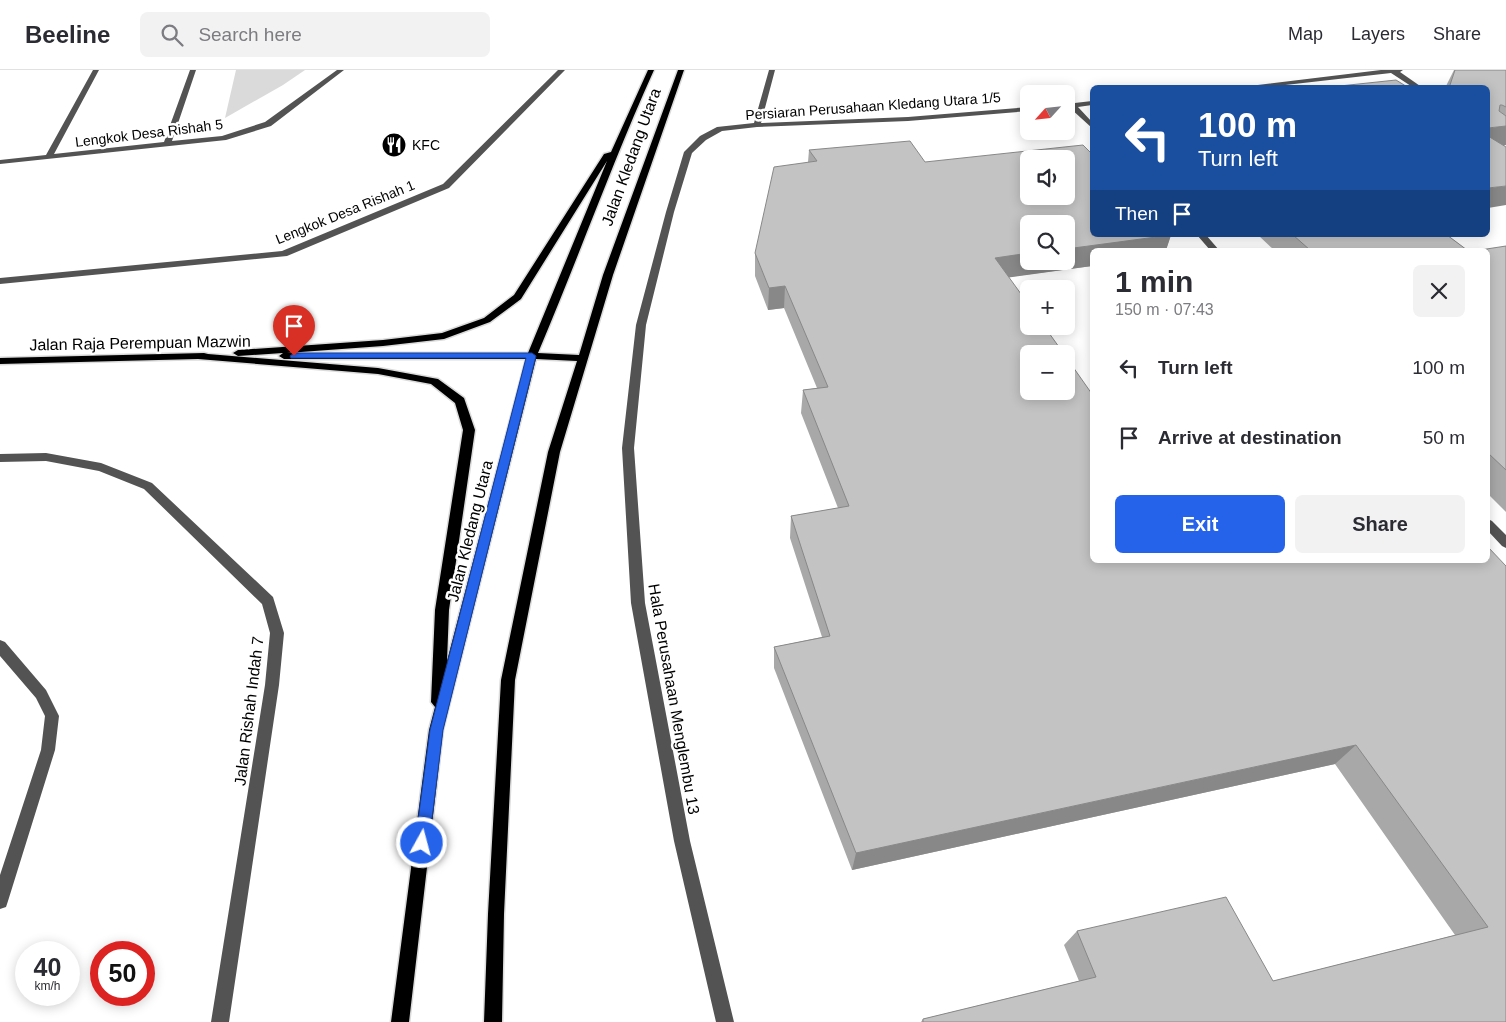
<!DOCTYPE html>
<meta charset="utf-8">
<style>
body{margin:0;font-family:Arial,sans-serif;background:#f2f2f3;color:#2b2b33;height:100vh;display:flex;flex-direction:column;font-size:19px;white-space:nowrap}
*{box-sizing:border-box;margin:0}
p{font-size:16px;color:#7c7c81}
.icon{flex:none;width:28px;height:28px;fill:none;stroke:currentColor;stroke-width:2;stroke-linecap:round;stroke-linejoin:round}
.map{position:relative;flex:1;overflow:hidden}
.details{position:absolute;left:1090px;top:178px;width:400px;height:315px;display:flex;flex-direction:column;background:#fff;border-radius:8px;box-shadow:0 2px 12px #0003}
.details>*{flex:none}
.hud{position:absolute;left:1090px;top:15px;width:400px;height:152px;border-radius:8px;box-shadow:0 2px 12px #0003;background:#1a4fa0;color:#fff;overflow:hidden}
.needle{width:32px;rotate:243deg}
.buttons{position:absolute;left:1020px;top:15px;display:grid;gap:10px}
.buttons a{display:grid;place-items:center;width:55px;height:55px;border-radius:8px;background:#fff;box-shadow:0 2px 12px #0003;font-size:25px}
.speed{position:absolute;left:15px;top:871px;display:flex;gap:10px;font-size:25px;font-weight:700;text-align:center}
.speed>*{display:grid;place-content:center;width:65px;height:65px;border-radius:50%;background:#fff;box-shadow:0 2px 12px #0003;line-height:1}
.speed small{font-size:12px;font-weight:400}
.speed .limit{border:8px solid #d22;background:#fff;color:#111}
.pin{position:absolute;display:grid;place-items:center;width:42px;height:42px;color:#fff;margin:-51px -21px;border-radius:50% 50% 50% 0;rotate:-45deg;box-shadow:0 0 5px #0007}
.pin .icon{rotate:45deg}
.me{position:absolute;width:55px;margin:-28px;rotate:7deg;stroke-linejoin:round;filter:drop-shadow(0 0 4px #0008)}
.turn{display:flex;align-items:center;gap:18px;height:105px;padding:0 25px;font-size:22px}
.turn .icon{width:65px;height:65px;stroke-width:2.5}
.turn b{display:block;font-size:35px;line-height:42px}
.then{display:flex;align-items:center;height:48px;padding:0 25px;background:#0003;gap:10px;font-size:19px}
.round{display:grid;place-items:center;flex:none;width:52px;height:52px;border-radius:8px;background:#f2f2f3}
.summary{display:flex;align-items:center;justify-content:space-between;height:85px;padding:0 25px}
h1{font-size:30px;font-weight:700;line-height:38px}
.button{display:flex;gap:10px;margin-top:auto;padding:10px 25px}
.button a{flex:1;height:58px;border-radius:8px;background:#2563eb;color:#fff;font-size:20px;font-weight:700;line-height:58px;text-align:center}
.button a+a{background:#f2f2f3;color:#2b2b33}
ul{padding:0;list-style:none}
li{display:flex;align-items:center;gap:15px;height:70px;padding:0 25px}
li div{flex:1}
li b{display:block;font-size:19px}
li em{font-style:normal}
header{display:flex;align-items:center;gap:30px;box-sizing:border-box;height:70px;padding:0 25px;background:#fff;border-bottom:1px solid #e1e1e2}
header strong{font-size:24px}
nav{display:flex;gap:28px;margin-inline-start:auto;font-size:18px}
.search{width:350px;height:45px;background:#f2f2f3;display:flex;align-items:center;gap:12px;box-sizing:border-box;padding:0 18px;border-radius:8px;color:#7c7c81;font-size:19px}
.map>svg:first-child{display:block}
</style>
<header>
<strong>Beeline</strong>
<div class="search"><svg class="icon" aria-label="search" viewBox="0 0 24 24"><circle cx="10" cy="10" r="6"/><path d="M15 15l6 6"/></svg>Search here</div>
<nav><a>Map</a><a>Layers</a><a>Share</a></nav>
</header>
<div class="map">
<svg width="1506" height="952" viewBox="0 0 1506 952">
<rect width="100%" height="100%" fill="#fff"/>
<!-- green -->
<path fill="#dadada" d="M236,0H305L283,15L225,48Z"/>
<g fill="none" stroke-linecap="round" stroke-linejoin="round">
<defs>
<path id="major" d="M648,0H654C612,93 578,189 538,283L579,285L603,205L678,0H684L613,205L560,382L515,610L504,844L502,952H484L488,844L501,610L548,382L577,291L536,289L443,660L409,952H391L429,660L435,637L431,632L435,540L463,360L455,333L431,314L378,304L198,289L0,294V288L204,283L208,284L378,298L438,309L464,328L475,360L449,540L447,591L526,289H284L279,286L283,283L238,286L233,283L238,280L383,270L442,263L484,248L514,225L604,84L611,82ZM607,91L528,283H287L383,276L444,269L490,252L521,229Z"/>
</defs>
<!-- major casing -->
<use href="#major" stroke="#dbdbdb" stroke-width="3"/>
<!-- minor -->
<path fill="#535353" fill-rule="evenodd" d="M93,0H99L54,84L164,72L190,0H196L172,71L222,66L265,52L337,0H344L271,56L226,70L0,94V90L46,85Z
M558,0H565L449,118L287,186L0,214V208L282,181L443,114Z
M769,0H775L761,53L908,47L1029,37V41L908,51L757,57L722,61L706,70L692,83L674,142L646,255L634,378L645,533L690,771L734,952H716L674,771L631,533L622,378L636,255L666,142L684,82L700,66L717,57L754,53Z
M1381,0H1403L1400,2L1423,18H1414L1391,3L1260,18H1233Z
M1092,31V35L1078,37L1092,52V58L1070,38H1066V34Z
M1197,165H1206L1219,180H1210Z
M46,383L101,393L152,413L273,527L284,563L279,615L229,952H211L265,615L270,563L262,534L144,419L99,401L46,391L0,392V384Z
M1488,449L1492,451L1506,465V478L1502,476L1488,461Z
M0,570L5,572L46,620L59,646L55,680L8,831L6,837L0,839V805L41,680L45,646L36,628L0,586Z"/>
<!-- major -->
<use href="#major" fill="#000" fill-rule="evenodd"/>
</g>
<!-- wall -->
<path fill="#a8a8a8" d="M1454,0H1506V75L1503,76L1488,18H1445Z
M809,80L925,92L1171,165L1166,180H1092V196L1009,207L1092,490H1488L1506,952H921L923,949L1079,911L1064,875L1077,861L1273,911L1455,865L1335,694L852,800L774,598V577L822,567L790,468L791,446L838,438L801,343L803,320L817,318L784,238L768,240L755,206V183L808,92Z
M1258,165H1447L1467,180H1274Z
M1506,176V442L1488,424V180Z"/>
<!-- shaded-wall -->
<path fill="#888" d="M1506,56V75L1488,77V58Z
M1506,116V135L1488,138V118Z
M1171,165L1166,180H1092V196L990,210L995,188L1029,183V191H1066V179Z
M785,216L784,238L768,240L769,218Z
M1356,675L1335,694L852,800L856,783Z"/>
<!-- building -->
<path fill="#c3c3c3" stroke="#888" fill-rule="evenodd" d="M1455,0H1506V37L1502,35H1500L1499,41L1506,46V56L1488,58V18H1449Z
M1396,10L1409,18H1321Z
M1488,66L1506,77V116L1488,118Z
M910,71L925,92L1083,75L1092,84V165H1171L1066,179V154H1029V183L995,188L1029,235V256H1044L1064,284H1029V321H1066V287L1092,324V490H1488V477L1506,496V952H923V949L1096,907L1077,861L1226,827L1273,911L1488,857L1356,675L856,783L774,577L830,566L791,446L849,436L803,320L828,317L785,216L769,218L755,183L774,97L817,91L809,80ZM1029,89H1066V126H1029Z
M1293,165H1447L1467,180H1310Z
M1506,176V400L1488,383V180H1480Z"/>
<!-- route -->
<path fill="#2563eb" stroke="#184099" d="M294,283H532L536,286L443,660L429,773L427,778L422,780L417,778L415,773L430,660L526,288H291L290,286Z"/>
<!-- icons -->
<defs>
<symbol id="restaurant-disc" viewBox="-11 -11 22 22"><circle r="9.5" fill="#000" stroke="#fff"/><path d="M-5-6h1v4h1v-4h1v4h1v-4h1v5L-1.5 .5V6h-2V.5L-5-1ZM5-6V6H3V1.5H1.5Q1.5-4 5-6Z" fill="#fff"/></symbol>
</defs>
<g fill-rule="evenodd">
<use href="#restaurant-disc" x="380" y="61" width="28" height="28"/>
</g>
<g text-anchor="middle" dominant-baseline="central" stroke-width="5" stroke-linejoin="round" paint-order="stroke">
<!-- far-street labels -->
<g font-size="14" fill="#000" stroke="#fff">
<text transform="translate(873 36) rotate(-4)">Persiaran Perusahaan Kledang Utara 1/5</text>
<text transform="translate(149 63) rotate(-7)">Lengkok Desa Rishah 5</text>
<text transform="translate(345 142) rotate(-22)">Lengkok Desa Rishah 1</text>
</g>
<!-- far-poi labels -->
<g font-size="14" fill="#000" stroke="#fff" text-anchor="start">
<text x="412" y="75">KFC</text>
</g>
<!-- street labels -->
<g font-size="16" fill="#000" stroke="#fff">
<text transform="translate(631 87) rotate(-70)">Jalan Kledang Utara</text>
<text transform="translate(140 273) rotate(-1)">Jalan Raja Perempuan Mazwin</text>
<text transform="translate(470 461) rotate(-76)">Jalan Kledang Utara</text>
<text transform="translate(674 629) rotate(80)">Hala Perusahaan Menglembu 13</text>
<text transform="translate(249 641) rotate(-83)">Jalan Rishah Indah 7</text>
</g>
</g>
</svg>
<div class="buttons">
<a><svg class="needle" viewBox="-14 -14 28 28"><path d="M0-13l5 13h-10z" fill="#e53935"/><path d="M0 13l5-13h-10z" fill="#7c7c81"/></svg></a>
<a><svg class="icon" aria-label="sound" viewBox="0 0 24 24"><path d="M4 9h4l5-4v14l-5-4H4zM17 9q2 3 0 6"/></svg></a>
<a><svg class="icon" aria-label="search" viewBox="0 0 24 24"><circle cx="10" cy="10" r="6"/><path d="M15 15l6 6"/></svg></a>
<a>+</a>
<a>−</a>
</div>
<div class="speed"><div>40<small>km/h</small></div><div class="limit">50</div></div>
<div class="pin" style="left:294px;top:286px;background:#d93025"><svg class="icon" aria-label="arrive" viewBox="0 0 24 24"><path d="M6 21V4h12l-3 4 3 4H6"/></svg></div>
<svg class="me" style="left:422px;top:773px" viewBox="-20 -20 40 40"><circle r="17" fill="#2563eb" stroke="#fff" stroke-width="3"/><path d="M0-11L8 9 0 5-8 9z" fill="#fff"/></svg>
<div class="hud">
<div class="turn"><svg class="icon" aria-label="left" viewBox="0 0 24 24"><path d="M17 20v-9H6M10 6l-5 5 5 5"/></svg><div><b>100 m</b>Turn left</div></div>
<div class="then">Then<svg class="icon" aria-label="arrive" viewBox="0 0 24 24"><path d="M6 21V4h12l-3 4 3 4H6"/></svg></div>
</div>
<section class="details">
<div class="summary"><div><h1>1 min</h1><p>150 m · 07:43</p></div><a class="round"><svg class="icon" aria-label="close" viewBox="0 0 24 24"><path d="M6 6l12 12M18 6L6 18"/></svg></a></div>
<ul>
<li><svg class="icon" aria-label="left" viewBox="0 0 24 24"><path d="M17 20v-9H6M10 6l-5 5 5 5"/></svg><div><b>Turn left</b></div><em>100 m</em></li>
<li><svg class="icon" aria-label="arrive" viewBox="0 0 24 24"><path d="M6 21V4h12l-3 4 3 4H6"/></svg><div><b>Arrive at destination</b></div><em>50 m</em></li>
</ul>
<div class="button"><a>Exit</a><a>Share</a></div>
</section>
</div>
